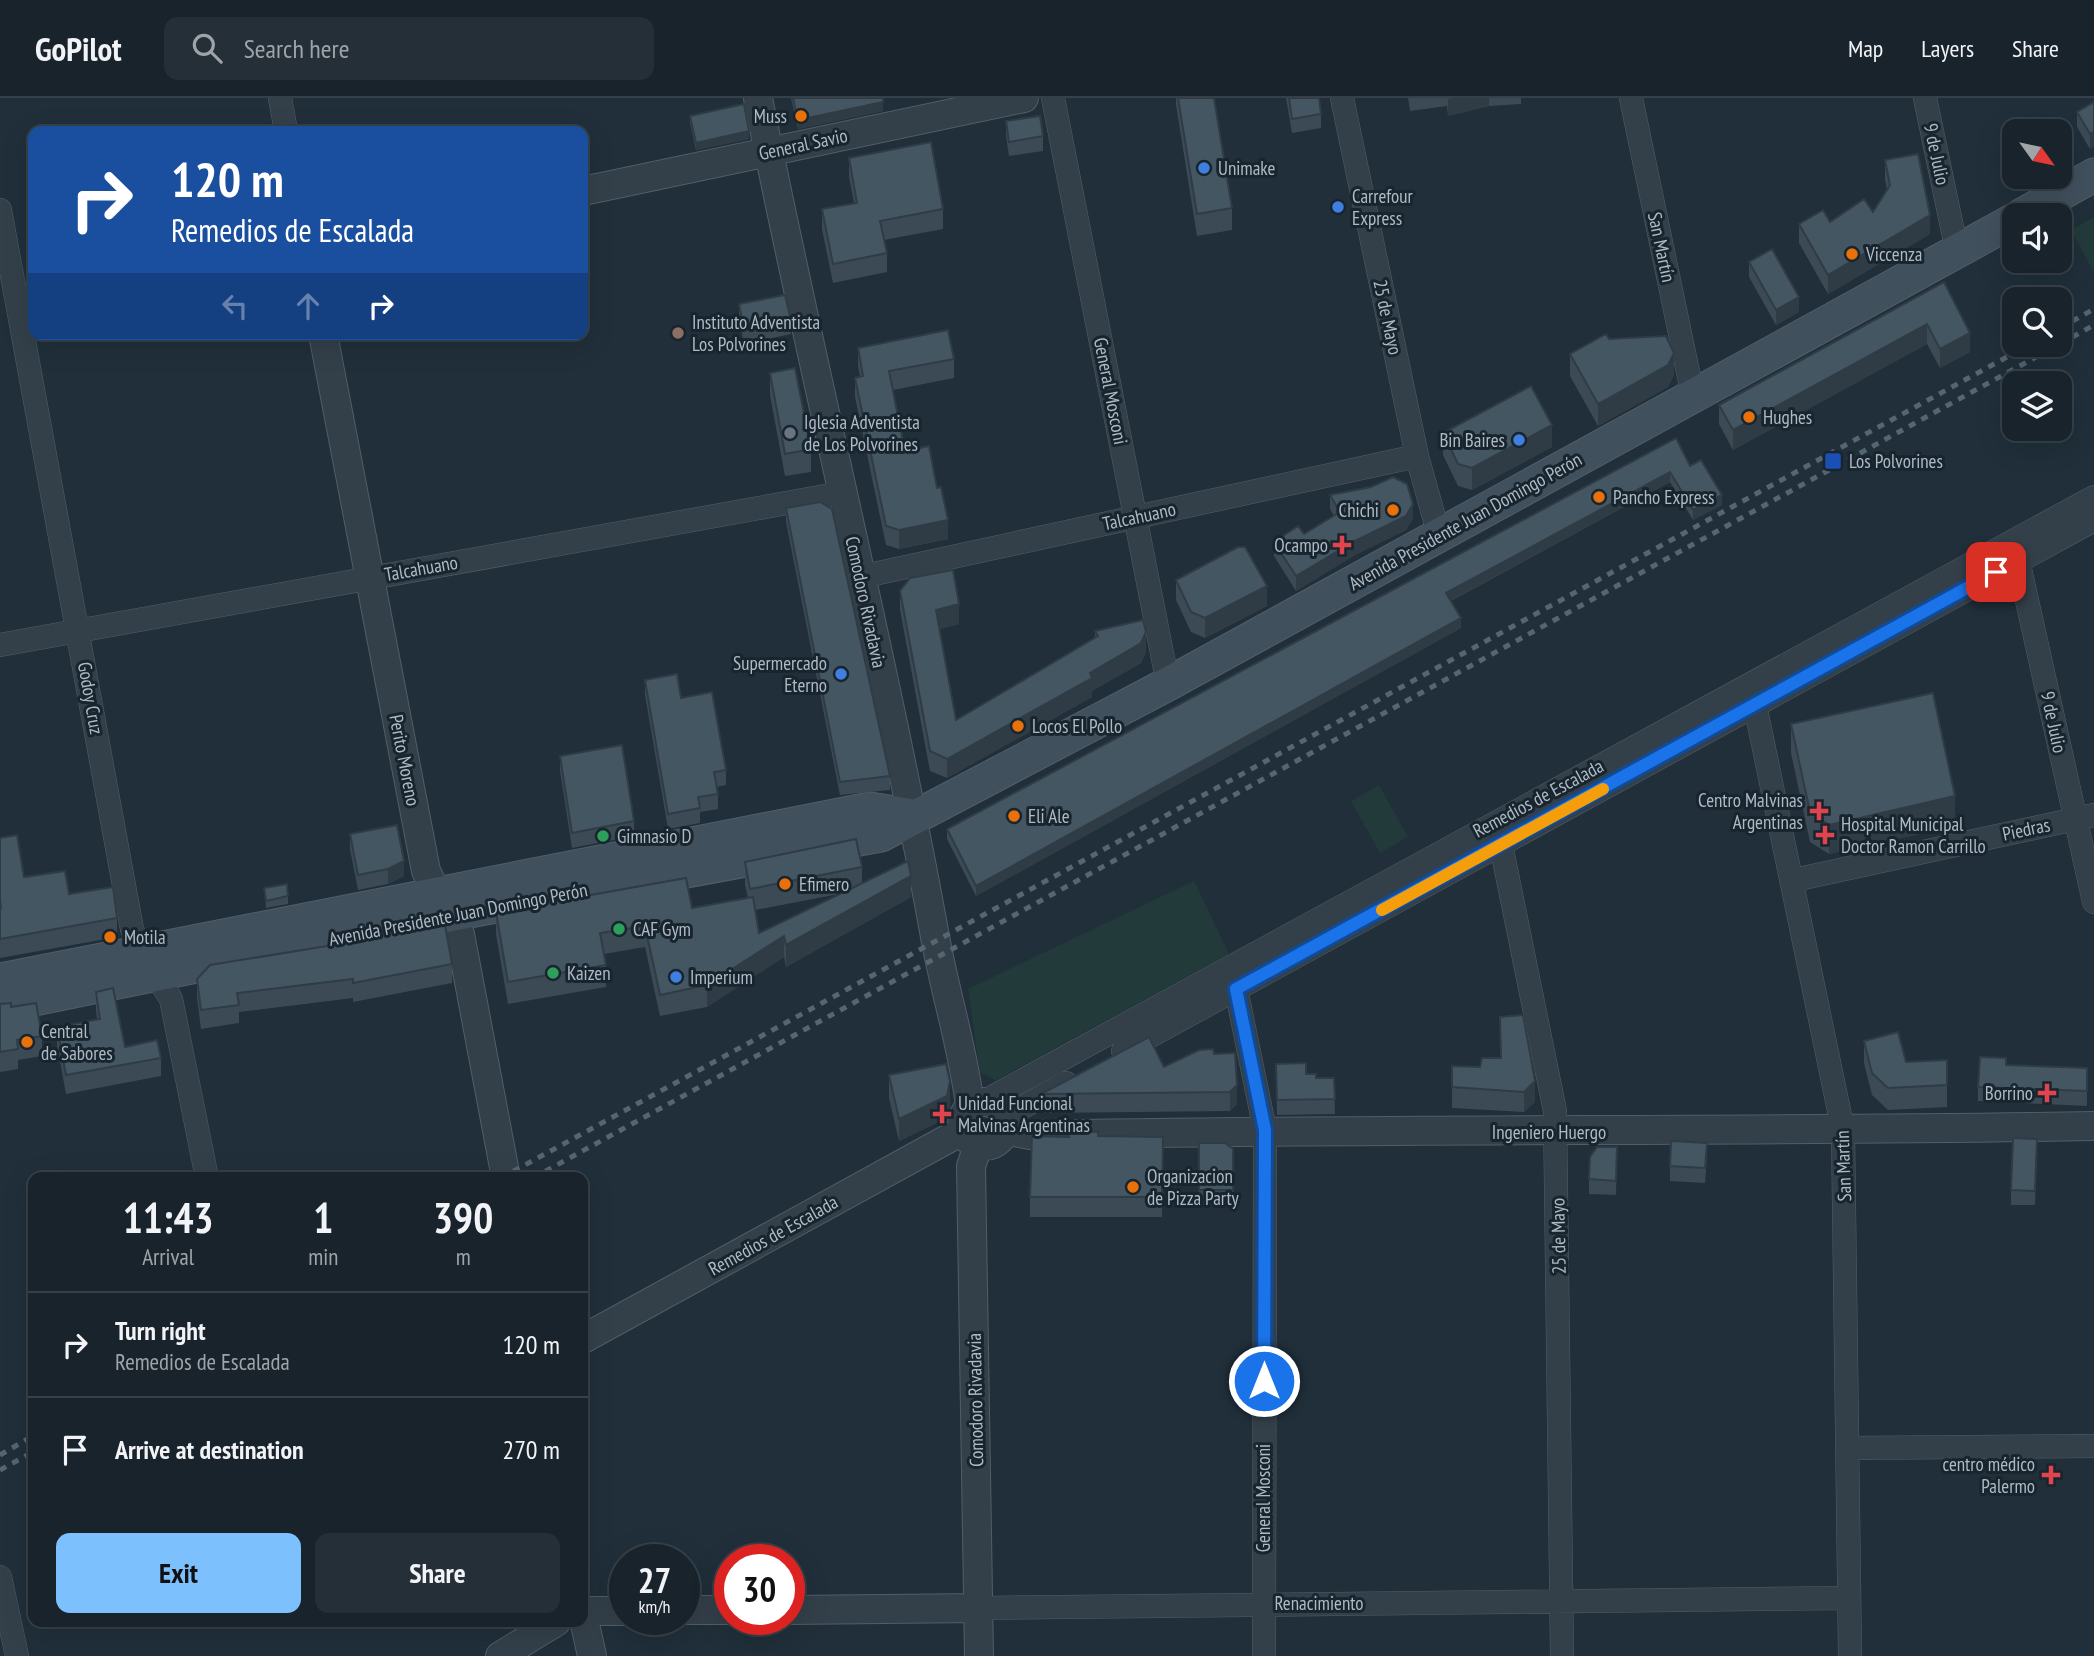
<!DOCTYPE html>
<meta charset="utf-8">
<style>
body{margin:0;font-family:"PT Sans Narrow",sans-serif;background:#252f38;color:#f1f3f6;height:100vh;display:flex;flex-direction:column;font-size:26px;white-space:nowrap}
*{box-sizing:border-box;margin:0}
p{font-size:23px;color:#9fa4a9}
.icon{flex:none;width:38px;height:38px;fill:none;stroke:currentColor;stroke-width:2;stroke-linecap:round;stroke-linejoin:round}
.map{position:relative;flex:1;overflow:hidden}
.panel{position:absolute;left:28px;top:1074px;width:560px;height:455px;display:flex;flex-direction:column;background:#18232c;border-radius:14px;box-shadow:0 7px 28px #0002,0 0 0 2px #364048}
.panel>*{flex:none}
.top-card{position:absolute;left:28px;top:28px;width:560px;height:214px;border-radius:14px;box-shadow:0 7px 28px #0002,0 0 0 2px #364048;background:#1a4fa0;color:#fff;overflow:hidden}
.needle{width:46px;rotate:123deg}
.buttons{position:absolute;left:2002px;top:21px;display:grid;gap:14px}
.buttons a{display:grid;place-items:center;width:70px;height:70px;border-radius:14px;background:#18232c;box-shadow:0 7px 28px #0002,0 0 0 2px #364048;font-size:35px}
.speed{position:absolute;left:609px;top:1446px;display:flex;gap:14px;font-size:35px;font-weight:700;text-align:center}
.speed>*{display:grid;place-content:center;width:91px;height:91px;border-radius:50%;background:#18232c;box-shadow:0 7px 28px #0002,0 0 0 2px #364048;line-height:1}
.speed small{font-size:18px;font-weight:400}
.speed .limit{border:10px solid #d22;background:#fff;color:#111}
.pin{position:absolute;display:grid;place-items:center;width:60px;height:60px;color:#fff;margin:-30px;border-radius:14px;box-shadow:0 4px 10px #0006}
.me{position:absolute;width:77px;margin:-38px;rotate:0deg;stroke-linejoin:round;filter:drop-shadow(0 0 5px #0008)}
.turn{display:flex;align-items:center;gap:24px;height:147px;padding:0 28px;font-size:32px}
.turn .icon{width:91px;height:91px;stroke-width:2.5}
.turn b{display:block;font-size:49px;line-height:60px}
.lanes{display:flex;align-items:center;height:66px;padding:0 28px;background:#0003;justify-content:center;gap:35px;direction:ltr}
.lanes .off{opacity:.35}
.eta{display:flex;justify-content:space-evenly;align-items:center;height:119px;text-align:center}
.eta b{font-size:42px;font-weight:800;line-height:49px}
.cta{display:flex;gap:14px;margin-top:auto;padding:14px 28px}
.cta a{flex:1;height:80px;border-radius:14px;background:#7cc1fd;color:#111;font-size:28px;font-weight:800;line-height:80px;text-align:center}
.cta a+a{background:#252f38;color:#f1f3f6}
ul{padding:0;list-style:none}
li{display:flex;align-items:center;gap:21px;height:105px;padding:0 28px;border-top:2px solid #364048}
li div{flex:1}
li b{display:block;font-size:26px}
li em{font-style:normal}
header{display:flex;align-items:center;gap:42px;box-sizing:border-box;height:98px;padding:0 35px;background:#18232c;border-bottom:2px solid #364048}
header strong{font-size:33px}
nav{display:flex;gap:38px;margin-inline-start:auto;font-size:24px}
.search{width:490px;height:63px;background:#252f38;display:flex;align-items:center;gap:18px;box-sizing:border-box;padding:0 24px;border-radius:14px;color:#9fa4a9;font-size:26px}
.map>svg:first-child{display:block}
</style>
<header>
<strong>GoPilot</strong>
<div class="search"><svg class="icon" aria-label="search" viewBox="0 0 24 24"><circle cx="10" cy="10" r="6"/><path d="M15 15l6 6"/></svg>Search here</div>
<nav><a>Map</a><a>Layers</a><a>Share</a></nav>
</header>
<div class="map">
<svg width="2094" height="1558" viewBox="0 0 2094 1558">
<rect width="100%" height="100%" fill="#202f3a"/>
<!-- green -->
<path fill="#223b3a" d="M2094,119V175L2071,132Z
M1379,687L1408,739L1380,755L1351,703Z
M1194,783L1229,856L996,982L980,974L968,891Z"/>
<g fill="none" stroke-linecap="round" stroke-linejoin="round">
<defs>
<path id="minor" d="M280,0L286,33
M1053,0L1168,586
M1342,0L1417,358L1439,437
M1631,0L1693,298
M1925,0L1957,153
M0,112L132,831L141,854L171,901L207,1080
M2013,451L2018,462L2094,804
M860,479L1417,358
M0,547L842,395
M1748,596L1755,607L1843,1032L1850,1558
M1493,736L1501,747L1555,1013L1562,1558
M1794,782L2094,717
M1229,880L1236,891L1265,1032L1264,1558
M1123,953L2094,422
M983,1004L2094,399
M1005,1019L1066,985
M1847,1350L2094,1348
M0,1479L17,1558
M979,1510L1849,1500"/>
<path id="tertiary" d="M758,0C813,278 883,554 934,833C944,892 963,949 970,1008
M583,93L1024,0
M323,236L426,773C436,796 452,812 460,836L506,1080
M962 1026a22 22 0 1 1 44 0a22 22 0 1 1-44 0Z
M1005,1032L1030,1037C1385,1030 1739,1034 2094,1028
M978,1048L971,1068L979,1558
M583,1241L962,1033
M684,1512H730
M789,1512L979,1510
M583,1513H625
M583,1517L592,1558
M500,1558L556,1524"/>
<path id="secondary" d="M2022,117L2094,77
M0,882L870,711L913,718
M0,908L453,816L881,737L1168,586L2014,122"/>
</defs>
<!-- minor casing -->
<use href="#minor" stroke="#515e68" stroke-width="24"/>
<!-- tertiary casing -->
<use href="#tertiary" stroke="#515e68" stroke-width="30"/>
<!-- secondary casing -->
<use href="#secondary" stroke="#515e68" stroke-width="35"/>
<!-- minor -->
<use href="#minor" stroke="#33404a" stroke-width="23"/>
<!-- tertiary -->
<use href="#tertiary" stroke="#33404a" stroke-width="28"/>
<!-- secondary -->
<use href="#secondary" stroke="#41505d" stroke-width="33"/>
<!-- rail -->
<path stroke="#556571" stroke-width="5" stroke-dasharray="7 7" stroke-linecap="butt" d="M2060,230L2094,211
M2060,246L2094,227
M501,1080L2029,247
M533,1080L2058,247
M0,1357L33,1338
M0,1372L33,1354"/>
</g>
<!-- wall -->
<path fill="#3b4a55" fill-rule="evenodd" d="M791,0H883V13L798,31Z
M1176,0H1214L1232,110V132L1197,138L1176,7Z
M1286,0H1319L1321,16V30L1292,35Z
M1408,0H1521V6L1489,8L1448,18L1447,8L1410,13Z
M2094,4L2090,51L2077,29V14Z
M690,18L749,41L696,52L690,25Z
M1006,23L1043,38V53L1009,58L1006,38Z
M849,60L943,111V131L884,142L887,155V174L833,185L822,131V111L854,105L849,79Z
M1885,62L1930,136L1828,196L1799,145V126L1830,124L1873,114L1887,92L1885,81Z
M1749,164L1799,214L1776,227L1749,179Z
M1944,184L1970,254L1940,270L1927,246L1733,352L1719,326V307Z
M739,206L791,222V236L744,246L739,221Z
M1609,241L1674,277L1668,289L1598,328L1570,278V256Z
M858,250L954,261V280L893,292L905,353L948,441L899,451L886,447L855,299V280L860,279L858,268Z
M770,275L811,351V374L785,378L770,297Z
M1443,335L1552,349L1472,392L1458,388L1443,357Z
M1676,340L1690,368L1722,407L1693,422L1670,384L1451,503L1461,530L976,798L947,741V731Z
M1330,397L1413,420L1406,432L1355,457L1296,493L1274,458V444L1304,436L1334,418L1330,411Z
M786,410L890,678V692L840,697L786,424Z
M1176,482L1267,508L1205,540L1191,534L1176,502Z
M900,493L959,526L940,531L956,622L1095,539V533L1146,554L1141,565L1092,593V599L947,680L930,673L900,512Z
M645,582L681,600L726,672V687L717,689L718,696V711L700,714V725L668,731L645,597Z
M1791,626L1955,728L1829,756L1810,744L1791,655Z
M560,658L634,723V738L572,750L560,673Z
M350,736L404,778L388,786L358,792L350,751Z
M0,740L24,779L69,796L117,820V839L0,860Z
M745,764L862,769V785L911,799L786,869L784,859L707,909L660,918L645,849L604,856L606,867V889L508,906L496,836V814L692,810L748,800L745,787ZM839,796L759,835L755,812Z
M264,790L288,798V806L266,810Z
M345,841L452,866V885L353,904V900L239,914V925L201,931L197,900V881L345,845Z
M96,894L125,949L161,960V978L66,996L57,947V929L97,921L96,912Z
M0,906L11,909L42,938V958L18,962V971L0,974Z
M1864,943L1906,964L1947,987V1009L1888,1012L1872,997L1864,965Z
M1214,956L1237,1006L1230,1013L1041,1015V996L1164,969Z
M1500,960L1535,1004L1524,1014L1452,1010V968L1480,969Z
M2087,970V1008L1978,1003V989Z
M1306,976L1316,980H1334L1335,1016L1277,1017L1276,981Z
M889,977L950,1005L947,1020L899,1043L889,1000Z
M1098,1038L1163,1039L1162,1119H1030V1099L1069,1039Z
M1199,1045L1233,1051V1107H1199Z
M1617,1049L1616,1097L1589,1096V1081Z
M2037,1056L2035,1107H2011V1092Z
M1707,1060L1705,1085L1670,1083V1068Z"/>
<!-- shaded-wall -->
<path fill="#303c45" d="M1453,0H1489V8L1448,18V1Z
M883,4V13L798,31V22Z
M749,33V41L696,52V45Z
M2094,34V49L2090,51V36Z
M1930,117V136L1828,196V177Z
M1799,199V214L1776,227V212Z
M1927,226V246L1733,352V332Z
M1970,235V254L1940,270V251Z
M1674,255V277L1668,289L1598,328V306Z
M1552,327V349L1472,392V370Z
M1670,374V384L1446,505V495Z
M1722,397V407L1693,422V412Z
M1413,406V420L1406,432L1355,457L1296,493V478Z
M948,422V441L899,451V432Z
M1267,488V508L1205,540V520Z
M959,506V526L936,532V512Z
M1461,520V530L976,798V788Z
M1146,534V554L1141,565L1092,593V599L947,680V661L1090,575Z
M1955,698V728L1829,756V727Z
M404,763V778L388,786V771Z
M911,778V799L786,869V847Z
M784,838V859L707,909V887Z
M950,983V1005L947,1020L899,1043V1021Z
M1535,983V1004L1524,1014V994Z
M1237,987V1006L1230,1013V994Z"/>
<!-- building -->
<path fill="#455663" stroke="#303c45" stroke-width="2" d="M793,0H883V4L798,22Z
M1178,0H1214L1232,110L1197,116Z
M1289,0H1319L1321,16L1292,21Z
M2094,4V34L2090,36L2077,14Z
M744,6L749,33L696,45L690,18Z
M1040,18L1043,38L1009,44L1006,23Z
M931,44L943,111L880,123L887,155L833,166L822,111L857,105L849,60Z
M1918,56L1930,117L1828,177L1799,126L1823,112L1830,124L1864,101L1873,114L1890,87L1885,62Z
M1772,151L1799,199L1776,212L1749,164Z
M1944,184L1970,235L1940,251L1927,226L1733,332L1719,307Z
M785,197L791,222L744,231L739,206Z
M948,232L954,261L889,273L905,353L929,348L937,390L941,389L948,422L899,432L886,428L855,280L863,278L858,250Z
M1606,236L1609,241L1666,238L1674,255L1668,267L1598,306L1570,256Z
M795,270L811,351L785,356L770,275Z
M1531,288L1552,327L1472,370L1458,366L1443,335Z
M1676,340L1690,368L1701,362L1722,397L1693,412L1670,374L1446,495L1461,520L976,788L947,731Z
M1393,379L1407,386L1413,406L1406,418L1355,443L1296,478L1274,444L1298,428L1304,436L1340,414L1330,397L1371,389Z
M820,404L832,411L890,678L840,684L786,410Z
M1238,449H1245L1267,488L1205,520L1191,514L1176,482Z
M953,472L959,506L936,512L956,622L1098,538L1095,533L1143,522L1146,534L1141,545L1090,575L1092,580L947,661L930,653L900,493L910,480Z
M677,576L681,600L712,594L726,672L714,674L718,696L698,699L700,710L668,716L645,582Z
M1933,595L1955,698L1829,727L1810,714L1791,626Z
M622,647L634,723L572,735L560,658Z
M397,727L404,763L388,771L358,777L350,736Z
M17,737L24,779L65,773L69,796L113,789L117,820L0,841V810H1L0,801V740Z
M856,741L862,769L750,791L745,764Z
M908,763L911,778L786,847L784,838L707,887L660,897L645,828L600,835L606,867L508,884L496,814L686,780L692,810L753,799L759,835Z
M287,786L288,798L266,803L264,790Z
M438,823L445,827L452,866L353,885V881L237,895L239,907L201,912L197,881L210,867L346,845L345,841Z
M113,890L125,949L157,942L161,960L66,977L57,929L100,921L96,894Z
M11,905V909L36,905L42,938L17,942L18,951L0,954V906Z
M1523,917L1535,983L1524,994L1452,989V968L1480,969L1482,960H1501L1500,919Z
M1898,934L1906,964L1947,962V987L1888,990L1872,975L1864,943Z
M1149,939L1164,969L1199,952L1213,951L1214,956L1235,955L1237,987L1230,994L1041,996Z
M1980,959L2006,960V967L2087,970V993L1978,989Z
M1306,965V976H1316V980H1334L1335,1001L1277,1002L1276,966Z
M946,966L950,983L947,998L899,1021L889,977Z
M1068,1033L1098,1034V1038L1163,1039L1162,1099H1030L1032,1038L1069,1039Z
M2013,1040L2037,1041L2035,1093L2011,1092Z
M1671,1043L1707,1045L1705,1070L1670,1068Z
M1199,1045H1225L1233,1051V1092H1199Z
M1597,1049H1617L1616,1083L1589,1081L1590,1059Z"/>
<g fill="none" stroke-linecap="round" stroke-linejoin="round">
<defs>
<path id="route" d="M1264,1283L1265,1032L1236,891L1996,474"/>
</defs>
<!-- route casing -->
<use href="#route" stroke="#114b97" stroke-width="18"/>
<!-- route -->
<use href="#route" stroke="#1a73e8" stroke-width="12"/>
<!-- slow -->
<path stroke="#f59e0b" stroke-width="12" d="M1382,812L1603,691"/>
</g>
<!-- markers -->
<g fill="#e8710a" stroke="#19252e" stroke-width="2.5">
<circle cx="801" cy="18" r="7"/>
<circle cx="1852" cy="156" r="7"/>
<circle cx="1749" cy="319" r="7"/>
<circle cx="1599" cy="399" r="7"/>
<circle cx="1393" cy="412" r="7"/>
<circle cx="1018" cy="628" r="7"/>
<circle cx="1014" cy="718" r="7"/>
<circle cx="785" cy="786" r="7"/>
<circle cx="110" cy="839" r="7"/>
<circle cx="27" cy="944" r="7"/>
<circle cx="1133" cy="1089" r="7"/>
</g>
<g fill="#3f7fe0" stroke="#19252e" stroke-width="2.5">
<circle cx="1204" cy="70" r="7"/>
<circle cx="1338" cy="109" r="7"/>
<circle cx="1519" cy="342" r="7"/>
<circle cx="841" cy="576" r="7"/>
<circle cx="676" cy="879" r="7"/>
</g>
<circle fill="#8d6e63" stroke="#19252e" stroke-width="2.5" cx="678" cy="235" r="7"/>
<circle fill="#6b7280" stroke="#19252e" stroke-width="2.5" cx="790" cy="335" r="7"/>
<rect fill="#1a4fb4" stroke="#19252e" stroke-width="2.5" x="1824" y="354" width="18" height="18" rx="3.5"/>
<g fill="#e0444e" stroke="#19252e" stroke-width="2.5">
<path d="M1338.5 436.5h7v7h7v7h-7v7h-7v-7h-7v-7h7z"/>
<path d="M1815.5 702.5h7v7h7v7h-7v7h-7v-7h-7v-7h7z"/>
<path d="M1821.5 726.5h7v7h7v7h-7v7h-7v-7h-7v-7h7z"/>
<path d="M2043.5 984.5h7v7h7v7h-7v7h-7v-7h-7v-7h7z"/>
<path d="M938.5 1005.5h7v7h7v7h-7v7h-7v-7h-7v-7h7z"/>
<path d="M2047.5 1366.5h7v7h7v7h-7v7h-7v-7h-7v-7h7z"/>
</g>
<g fill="#2e9e5b" stroke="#19252e" stroke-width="2.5">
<circle cx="603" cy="738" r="7"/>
<circle cx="619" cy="831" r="7"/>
<circle cx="553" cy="875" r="7"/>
</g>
<g text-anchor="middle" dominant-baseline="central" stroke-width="6" stroke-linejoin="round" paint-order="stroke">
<!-- poi labels -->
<g font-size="19" fill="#aebbc6" stroke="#19252e" text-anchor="start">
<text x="787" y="18" text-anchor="end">Muss</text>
<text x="1218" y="70">Unimake</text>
<text x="1352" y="98">Carrefour<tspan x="1352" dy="22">Express</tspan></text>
<text x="1866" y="156">Viccenza</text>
<text x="692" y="224">Instituto Adventista<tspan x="692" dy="22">Los Polvorines</tspan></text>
<text x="1763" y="319">Hughes</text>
<text x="804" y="324">Iglesia Adventista<tspan x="804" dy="22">de Los Polvorines</tspan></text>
<text x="1505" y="342" text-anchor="end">Bin Baires</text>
<text x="1849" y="363">Los Polvorines</text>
<text x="1613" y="399">Pancho Express</text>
<text x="1379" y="412" text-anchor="end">Chichi</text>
<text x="1328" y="447" text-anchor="end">Ocampo</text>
<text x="827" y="565" text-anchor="end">Supermercado<tspan x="827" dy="22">Eterno</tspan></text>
<text x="1032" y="628">Locos El Pollo</text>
<text x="1803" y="702" text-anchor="end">Centro Malvinas<tspan x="1803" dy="22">Argentinas</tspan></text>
<text x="1028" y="718">Eli Ale</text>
<text x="1841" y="726">Hospital Municipal<tspan x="1841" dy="22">Doctor Ramon Carrillo</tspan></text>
<text x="617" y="738">Gimnasio D</text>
<text x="799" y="786">Efimero</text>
<text x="633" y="831">CAF Gym</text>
<text x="124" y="839">Motila</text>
<text x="567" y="875">Kaizen</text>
<text x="690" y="879">Imperium</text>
<text x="41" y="933">Central<tspan x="41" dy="22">de Sabores</tspan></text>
<text x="2033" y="995" text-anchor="end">Borrino</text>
<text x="958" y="1005">Unidad Funcional<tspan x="958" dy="22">Malvinas Argentinas</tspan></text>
<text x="1147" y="1078">Organizacion<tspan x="1147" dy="22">de Pizza Party</tspan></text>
<text x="2035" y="1366" text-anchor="end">centro médico<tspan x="2035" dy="22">Palermo</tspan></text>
</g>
<!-- street labels -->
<g font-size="19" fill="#aebbc6" stroke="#19252e">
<text transform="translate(803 46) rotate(-12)">General Savio</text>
<text transform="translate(1937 56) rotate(78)">9 de Julio</text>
<text transform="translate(1662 149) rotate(78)">San Martín</text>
<text transform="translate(1388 219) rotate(78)">25 de Mayo</text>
<text transform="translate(1111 293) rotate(79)">General Mosconi</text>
<text transform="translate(1139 418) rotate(-12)">Talcahuano</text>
<text transform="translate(1465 423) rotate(-29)">Avenida Presidente Juan Domingo Perón</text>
<text transform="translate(421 470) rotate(-10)">Talcahuano</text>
<text transform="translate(866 504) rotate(78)">Comodoro Rivadavia</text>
<text transform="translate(91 600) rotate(80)">Godoy Cruz</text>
<text transform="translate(2054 624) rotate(78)">9 de Julio</text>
<text transform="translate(405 662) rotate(79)">Perito Moreno</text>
<text transform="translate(1538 700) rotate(-28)">Remedios de Escalada</text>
<text transform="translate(2026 731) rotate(-12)">Piedras</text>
<text transform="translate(458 816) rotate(-11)">Avenida Presidente Juan Domingo Perón</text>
<text x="1549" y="1034">Ingeniero Huergo</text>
<text transform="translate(1843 1068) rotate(-92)">San Martín</text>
<text transform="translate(773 1137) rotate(-29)">Remedios de Escalada</text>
<text transform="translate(1558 1138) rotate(-91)">25 de Mayo</text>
<text transform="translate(975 1302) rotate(-91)">Comodoro Rivadavia</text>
<text transform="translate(1263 1400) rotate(-90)">General Mosconi</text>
<text x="1319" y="1505">Renacimiento</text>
</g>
</g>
</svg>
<div class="buttons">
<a><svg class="needle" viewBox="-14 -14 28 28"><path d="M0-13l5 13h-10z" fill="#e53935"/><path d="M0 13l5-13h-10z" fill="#9fa4a9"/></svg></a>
<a><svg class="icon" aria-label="sound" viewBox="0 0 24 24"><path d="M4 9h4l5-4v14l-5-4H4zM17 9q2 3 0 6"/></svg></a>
<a><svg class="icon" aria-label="search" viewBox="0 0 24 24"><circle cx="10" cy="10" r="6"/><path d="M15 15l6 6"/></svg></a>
<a><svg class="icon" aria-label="layers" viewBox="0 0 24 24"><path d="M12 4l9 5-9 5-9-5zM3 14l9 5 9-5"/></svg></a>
</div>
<div class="speed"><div>27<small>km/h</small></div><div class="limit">30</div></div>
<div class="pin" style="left:1996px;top:474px;background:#d93025"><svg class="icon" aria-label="arrive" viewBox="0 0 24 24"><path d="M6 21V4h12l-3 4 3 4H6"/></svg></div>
<svg class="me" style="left:1264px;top:1283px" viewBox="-20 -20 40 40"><circle r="17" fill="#1a73e8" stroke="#fff" stroke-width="3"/><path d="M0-11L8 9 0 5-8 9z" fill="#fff"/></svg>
<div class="top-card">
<div class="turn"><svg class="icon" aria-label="right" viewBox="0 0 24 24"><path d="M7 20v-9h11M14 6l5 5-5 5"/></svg><div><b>120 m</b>Remedios de Escalada</div></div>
<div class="lanes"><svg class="icon off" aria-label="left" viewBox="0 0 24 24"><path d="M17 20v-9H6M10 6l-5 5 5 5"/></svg><svg class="icon off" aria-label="ahead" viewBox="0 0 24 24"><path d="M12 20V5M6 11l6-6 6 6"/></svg><svg class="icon" aria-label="right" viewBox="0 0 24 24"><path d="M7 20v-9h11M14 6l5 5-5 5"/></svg></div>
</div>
<section class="panel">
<div class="eta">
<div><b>11:43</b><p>Arrival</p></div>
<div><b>1</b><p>min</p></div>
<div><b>390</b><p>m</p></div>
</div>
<ul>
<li><svg class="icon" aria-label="right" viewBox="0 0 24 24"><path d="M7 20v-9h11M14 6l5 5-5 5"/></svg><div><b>Turn right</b><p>Remedios de Escalada</p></div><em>120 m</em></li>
<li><svg class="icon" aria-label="arrive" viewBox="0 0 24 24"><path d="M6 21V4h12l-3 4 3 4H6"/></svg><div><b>Arrive at destination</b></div><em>270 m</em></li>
</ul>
<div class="cta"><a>Exit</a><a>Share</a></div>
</section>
</div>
